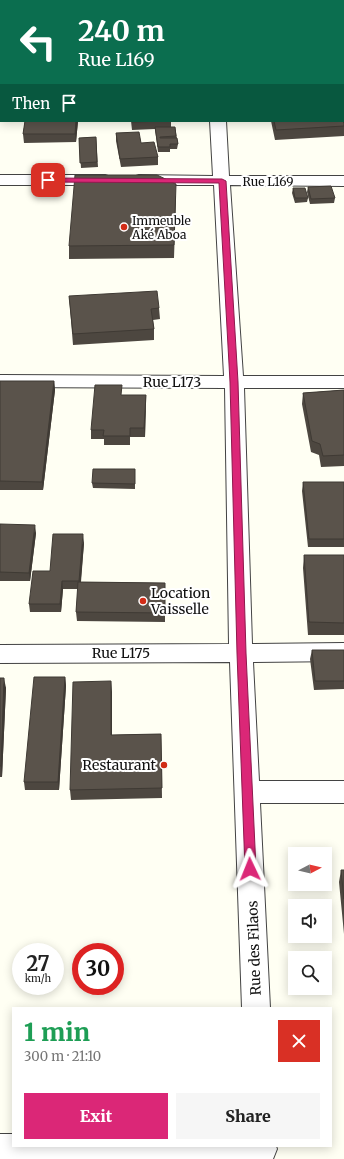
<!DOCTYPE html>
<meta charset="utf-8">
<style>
body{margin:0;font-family:Merriweather,serif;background:#f6f6f6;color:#222;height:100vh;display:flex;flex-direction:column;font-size:15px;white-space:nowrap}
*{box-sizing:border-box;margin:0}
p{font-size:13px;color:#767676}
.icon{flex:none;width:22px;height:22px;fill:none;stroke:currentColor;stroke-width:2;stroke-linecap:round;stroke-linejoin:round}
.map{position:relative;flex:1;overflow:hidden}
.panel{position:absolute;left:12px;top:1007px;width:320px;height:140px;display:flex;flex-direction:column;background:#fff;border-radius:0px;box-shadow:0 2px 10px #0003}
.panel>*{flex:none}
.top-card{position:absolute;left:0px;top:0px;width:344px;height:122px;box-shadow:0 2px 10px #0003;background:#0b6e4f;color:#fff;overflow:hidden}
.needle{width:26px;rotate:83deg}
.buttons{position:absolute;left:288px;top:847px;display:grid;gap:8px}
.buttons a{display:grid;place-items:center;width:44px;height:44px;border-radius:0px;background:#fff;box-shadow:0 2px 10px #0003;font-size:20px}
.speed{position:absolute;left:12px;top:943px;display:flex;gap:8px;font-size:20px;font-weight:700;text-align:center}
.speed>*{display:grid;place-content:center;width:52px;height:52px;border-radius:50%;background:#fff;box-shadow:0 2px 10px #0003;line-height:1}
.speed small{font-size:10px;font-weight:400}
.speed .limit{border:6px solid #d22;background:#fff;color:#111}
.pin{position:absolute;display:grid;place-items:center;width:34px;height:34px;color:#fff;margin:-17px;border-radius:8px;box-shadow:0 2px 6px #0006}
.me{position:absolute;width:44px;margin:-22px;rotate:358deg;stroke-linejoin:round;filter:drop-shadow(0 0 3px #0008)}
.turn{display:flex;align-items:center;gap:14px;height:84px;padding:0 12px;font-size:18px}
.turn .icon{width:52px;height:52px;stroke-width:2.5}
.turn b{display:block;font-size:28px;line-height:34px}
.then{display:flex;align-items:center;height:38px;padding:0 12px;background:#0003;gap:8px;font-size:15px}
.round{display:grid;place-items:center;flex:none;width:42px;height:42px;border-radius:0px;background:#f6f6f6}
.headline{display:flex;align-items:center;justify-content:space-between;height:68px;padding:0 12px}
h1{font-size:24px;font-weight:800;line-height:30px;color:#1e9e55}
.primary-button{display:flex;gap:8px;margin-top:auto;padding:8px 12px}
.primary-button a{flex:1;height:46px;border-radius:0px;background:#db2777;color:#fff;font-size:16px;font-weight:800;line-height:46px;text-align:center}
.primary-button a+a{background:#f6f6f6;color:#222}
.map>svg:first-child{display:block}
</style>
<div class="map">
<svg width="344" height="1159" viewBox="0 0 344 1159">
<rect width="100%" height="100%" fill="#fffff3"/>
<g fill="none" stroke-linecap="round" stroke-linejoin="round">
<defs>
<path id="minor" d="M204,0H218V1H204Z
M0,27H1V35H0Z
M343,30H344V38H343Z
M210,121H226L229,176H344V186L230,185L243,376H344V388H244L252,644L344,643V661L253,662L259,781H344V803H260L270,1008H242L230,662L0,663V645L229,644L225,388L0,387V375L224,376L214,185H139L133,183L131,180L133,177L139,175L213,176Z
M0,175H105L111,177L113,180L111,183L105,185H0Z
M0,1134H13V1146H276L277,1149L273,1159H0Z"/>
</defs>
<!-- minor casing -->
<use href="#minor" stroke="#434343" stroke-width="2"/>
<!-- minor -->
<use href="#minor" fill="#fff" fill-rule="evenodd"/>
</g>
<!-- wall -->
<path fill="#4d4740" d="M249,0H313V1H249Z
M343,44H344V71H343Z
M25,121H78L76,142L24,143L23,134Z
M131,121H171V127H175L178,144L177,149H170V152H158L155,129L132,130Z
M271,121H342L344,123V136L275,140Z
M116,133L141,143L158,157V165L121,167L116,141Z
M96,137L98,167L81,168L79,138Z
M308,187L335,198L334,203L310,204L307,192Z
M293,188L308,198L307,202L295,203L292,193Z
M176,196L174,258L69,259V246Z
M69,296L159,308L160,319L153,320L154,329V340L73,345Z
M0,381H54L55,390L43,490H0Z
M344,390V466L321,467L319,455L311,452L302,404L303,393Z
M122,395H146L145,437H130V445H104V439H91V430Z
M135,469V489L93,488L92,483Z
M303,482H344V547H308L302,491Z
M0,524L36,533L30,581H0Z
M84,543L81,582L165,583V622L77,621L76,612L78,589H63L61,612H30L29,604L50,571Z
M304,555H344V635H308L303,568Z
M312,650H344V689L314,690L310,659Z
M65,677L66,686L59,790H25L24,782Z
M0,678L6,688L2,777H0Z
M111,681L112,735L161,734L162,798L71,800L70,790Z
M341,870H344V934L339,882Z"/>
<!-- shaded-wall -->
<path fill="#3f3a34" d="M76,121H78L76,142L75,134Z
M54,381L55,390L43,490L42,482Z
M146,395V403L145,437L144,428Z
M35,525L36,533L30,581L29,573Z
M83,534L84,543L80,589L79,581Z
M62,581L63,589L61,612L60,604Z
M65,677L66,686L59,790L58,782Z
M4,678L6,688L2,777L1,766Z
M111,681L112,692V746L111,735Z"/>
<!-- building -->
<path fill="#5a534b" stroke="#3f3a34" d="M258,0H313V1H260Z
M343,44H344V63H343Z
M25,121H76L75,134H23Z
M132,121H165L132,122Z
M274,121H342L344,123V126L276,130Z
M155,127H175L176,136L160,137V138H177L178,144H170V147H158Z
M139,132L141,143L154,142L158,157L120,159L116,133Z
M96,137L97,162L80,163L79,138Z
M75,175H157L176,184L174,245L69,246Z
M331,186L335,198L311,199L308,187Z
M293,188H305L308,198H295Z
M157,291L159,308L151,309L154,329L73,334L69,296Z
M0,381H54L42,482L0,481Z
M95,385H122L121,395H146L144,428H130V436H103L104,430H91Z
M344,390V455L323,456L320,444L312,441L303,393Z
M93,469H135V484L92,483Z
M303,482H344V539H309Z
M0,524L35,525L29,573L0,572Z
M53,534H83L79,581H62L60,604H29L33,571H50Z
M304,555H344V623L309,622Z
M78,582L165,583V613L76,612Z
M312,650H344V681H315Z
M34,677H65L58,782H24Z
M0,678H4L1,766H0Z
M111,681V735L161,734L162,788L70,790L73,682Z
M341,870H344V899Z"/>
<!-- route -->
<path fill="#db2777" stroke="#8e194d" d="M48,178L222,179L226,181L238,382L246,653L256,869L254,872L250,874L246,872L245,869L237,653L230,382L219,183L45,182V179Z"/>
<!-- markers -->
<g fill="#d12c17" stroke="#fff" stroke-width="1.5">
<circle cx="124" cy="227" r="4"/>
<circle cx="143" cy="601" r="4"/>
<circle cx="164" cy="765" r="4"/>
</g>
<g text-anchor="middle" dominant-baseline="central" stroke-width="4" stroke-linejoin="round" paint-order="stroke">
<!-- far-street labels -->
<g font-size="12" fill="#101010" stroke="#fff">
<text x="268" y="181">Rue L169</text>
</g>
<!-- far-poi labels -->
<g font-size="12" fill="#101010" stroke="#fff" text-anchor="start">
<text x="132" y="220">Immeuble<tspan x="132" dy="14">Aké Aboa</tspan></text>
</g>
<!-- street labels -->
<g font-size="14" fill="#101010" stroke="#fff">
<text x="172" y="382">Rue L173</text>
<text x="121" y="653">Rue L175</text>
<text transform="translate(254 948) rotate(-92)">Rue des Filaos</text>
</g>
<!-- poi labels -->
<g font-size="14" fill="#101010" stroke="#fff" text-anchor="start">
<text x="151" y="593">Location<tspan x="151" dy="16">Vaisselle</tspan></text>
<text x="156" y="765" text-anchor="end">Restaurant</text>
</g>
</g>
</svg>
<div class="buttons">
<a><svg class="needle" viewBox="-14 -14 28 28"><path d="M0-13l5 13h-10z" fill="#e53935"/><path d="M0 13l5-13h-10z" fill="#767676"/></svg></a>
<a><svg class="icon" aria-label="sound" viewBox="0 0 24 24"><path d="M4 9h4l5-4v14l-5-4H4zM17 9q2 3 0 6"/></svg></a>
<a><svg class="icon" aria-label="search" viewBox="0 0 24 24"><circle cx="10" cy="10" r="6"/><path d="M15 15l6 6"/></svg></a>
</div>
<div class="speed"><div>27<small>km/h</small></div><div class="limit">30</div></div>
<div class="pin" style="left:48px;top:180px;background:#d93025"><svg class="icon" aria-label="arrive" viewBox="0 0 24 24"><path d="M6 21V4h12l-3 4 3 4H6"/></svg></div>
<svg class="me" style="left:250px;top:869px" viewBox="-20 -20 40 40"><path d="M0-17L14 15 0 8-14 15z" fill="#db2777" stroke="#fff" stroke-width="4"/></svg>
<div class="top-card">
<div class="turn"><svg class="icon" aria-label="left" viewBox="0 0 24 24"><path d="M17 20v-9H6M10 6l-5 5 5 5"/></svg><div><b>240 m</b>Rue L169</div></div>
<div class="then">Then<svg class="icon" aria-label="arrive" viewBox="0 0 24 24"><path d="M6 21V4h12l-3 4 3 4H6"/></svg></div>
</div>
<section class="panel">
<div class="headline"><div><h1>1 min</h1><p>300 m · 21:10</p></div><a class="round" style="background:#d93025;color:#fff"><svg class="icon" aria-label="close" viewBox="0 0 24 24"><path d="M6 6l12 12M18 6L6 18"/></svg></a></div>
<div class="primary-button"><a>Exit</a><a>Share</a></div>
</section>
</div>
